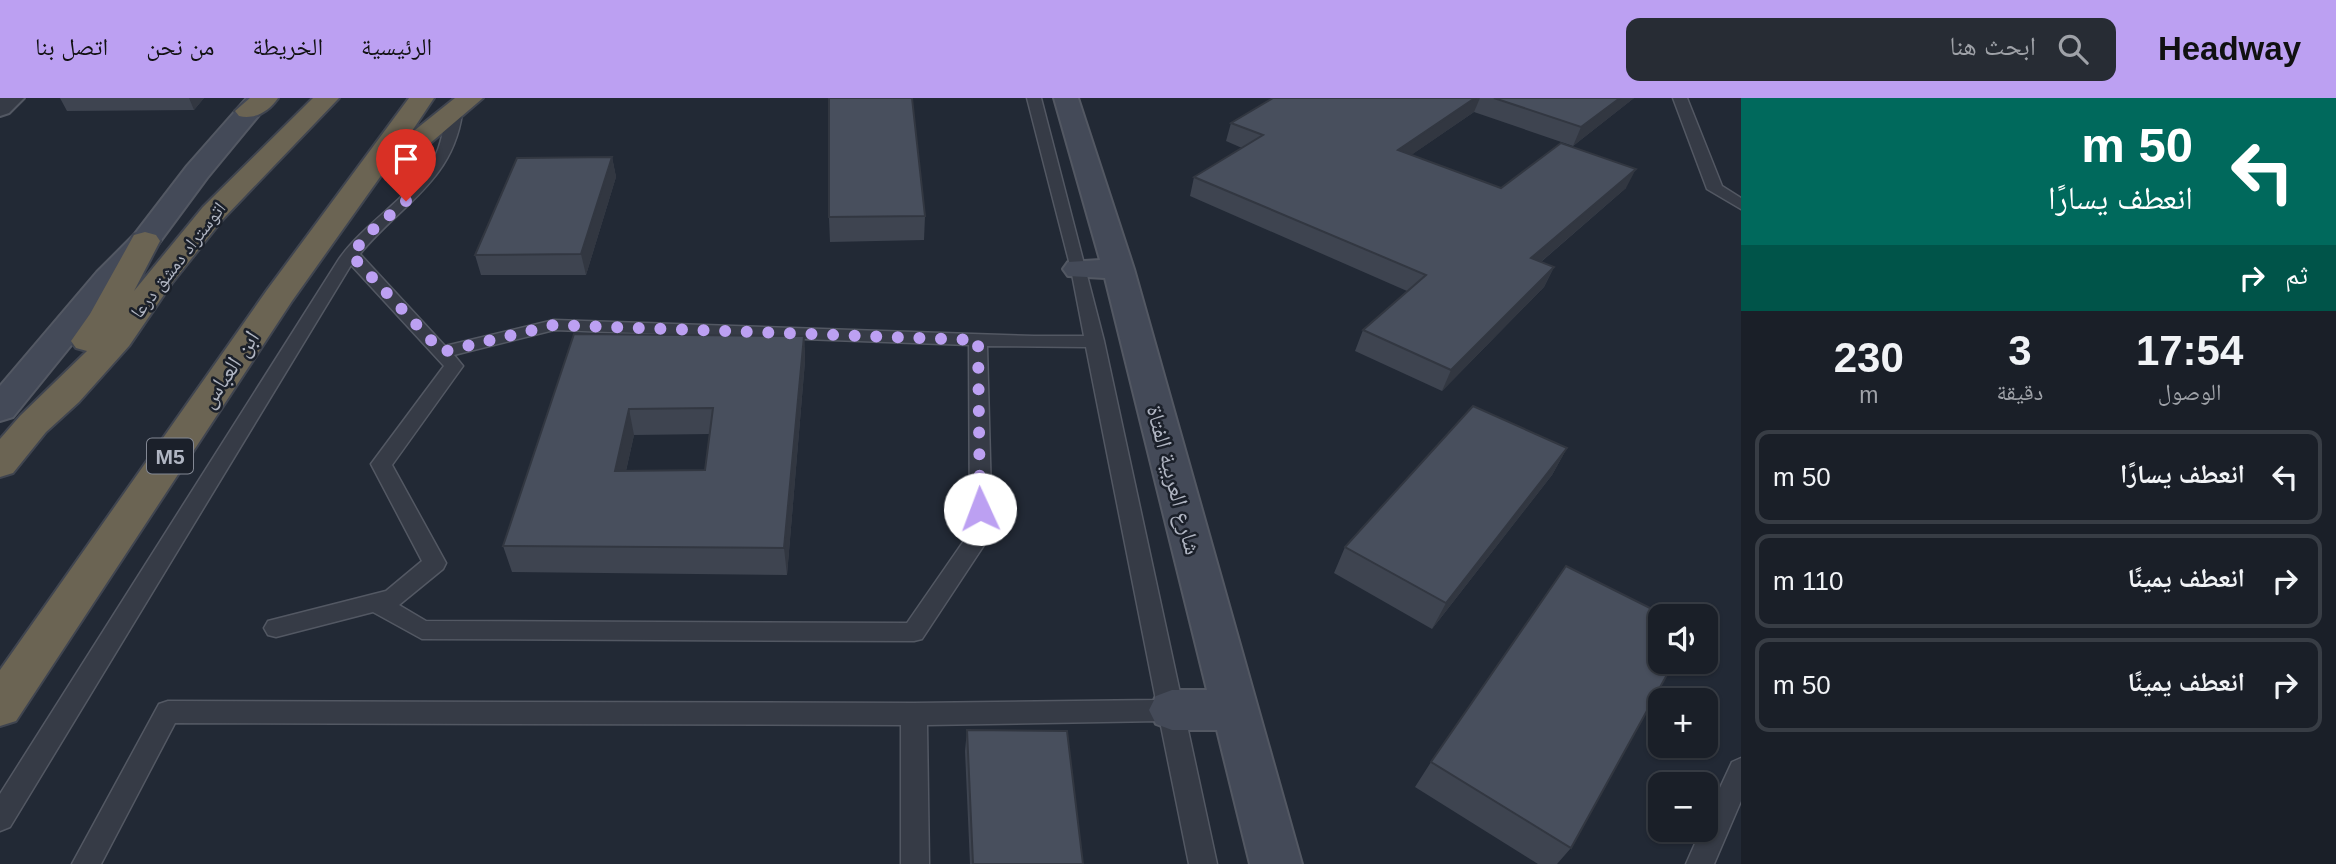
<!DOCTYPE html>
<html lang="ar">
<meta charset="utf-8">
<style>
body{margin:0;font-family:Arial,"Noto Naskh Arabic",sans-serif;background:#272c34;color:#f1f3f6;direction:rtl;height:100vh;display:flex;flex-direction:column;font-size:26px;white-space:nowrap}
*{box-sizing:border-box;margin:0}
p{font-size:23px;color:#9fa2a8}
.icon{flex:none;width:38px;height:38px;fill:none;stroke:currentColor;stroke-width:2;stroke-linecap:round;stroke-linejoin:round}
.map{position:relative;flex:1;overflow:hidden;direction:ltr}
.drawer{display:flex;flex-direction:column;background:#1a1f28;width:595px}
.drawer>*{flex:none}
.banner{background:#00695c;color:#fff;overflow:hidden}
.buttons{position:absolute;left:1648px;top:506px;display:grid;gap:14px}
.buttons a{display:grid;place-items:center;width:70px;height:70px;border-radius:14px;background:#1a1f28;box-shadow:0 2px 5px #0004,0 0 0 2px #383d45;font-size:35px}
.pin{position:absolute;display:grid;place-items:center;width:60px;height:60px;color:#fff;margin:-72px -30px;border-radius:50% 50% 50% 0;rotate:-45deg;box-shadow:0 0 7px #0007}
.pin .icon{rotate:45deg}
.me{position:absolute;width:77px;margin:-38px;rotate:358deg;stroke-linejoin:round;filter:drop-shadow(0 0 5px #0008)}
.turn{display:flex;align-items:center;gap:24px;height:147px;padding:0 28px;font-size:32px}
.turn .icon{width:91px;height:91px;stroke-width:2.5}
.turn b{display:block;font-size:49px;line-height:60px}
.then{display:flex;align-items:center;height:66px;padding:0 28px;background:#0003;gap:14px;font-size:26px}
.eta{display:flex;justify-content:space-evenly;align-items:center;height:119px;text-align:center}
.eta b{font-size:42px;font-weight:800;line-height:49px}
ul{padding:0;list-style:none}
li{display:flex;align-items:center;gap:21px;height:94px;margin:0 14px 10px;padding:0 14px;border:4px solid #383d45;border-radius:14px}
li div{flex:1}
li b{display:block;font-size:26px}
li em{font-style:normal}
header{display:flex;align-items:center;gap:42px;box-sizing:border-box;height:98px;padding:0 35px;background:#bca0f2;color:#111}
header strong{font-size:33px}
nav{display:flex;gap:38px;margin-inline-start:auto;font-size:24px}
.search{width:490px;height:63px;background:#272c34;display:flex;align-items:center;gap:18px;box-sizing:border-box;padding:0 24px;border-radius:14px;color:#9fa2a8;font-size:26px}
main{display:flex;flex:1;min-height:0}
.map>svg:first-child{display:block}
</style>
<header>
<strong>Headway</strong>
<div class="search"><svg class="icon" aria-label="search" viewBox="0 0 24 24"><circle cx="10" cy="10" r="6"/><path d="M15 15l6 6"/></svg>ابحث هنا</div>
<nav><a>الرئيسية</a><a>الخريطة</a><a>من نحن</a><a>اتصل بنا</a></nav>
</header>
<main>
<section class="drawer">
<div class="banner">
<div class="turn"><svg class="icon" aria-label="left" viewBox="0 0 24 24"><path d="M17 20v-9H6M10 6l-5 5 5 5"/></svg><div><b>50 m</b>انعطف يسارًا</div></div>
<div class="then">ثم<svg class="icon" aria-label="right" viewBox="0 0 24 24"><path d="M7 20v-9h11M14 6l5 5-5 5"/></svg></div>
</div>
<div class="eta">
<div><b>17:54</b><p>الوصول</p></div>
<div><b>3</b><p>دقيقة</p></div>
<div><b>230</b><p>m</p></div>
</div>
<ul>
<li><svg class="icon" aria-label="left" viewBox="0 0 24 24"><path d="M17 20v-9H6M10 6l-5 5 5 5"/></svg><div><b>انعطف يسارًا</b></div><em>50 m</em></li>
<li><svg class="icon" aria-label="right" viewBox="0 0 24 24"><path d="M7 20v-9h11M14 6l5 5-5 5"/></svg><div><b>انعطف يمينًا</b></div><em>110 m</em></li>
<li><svg class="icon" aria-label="right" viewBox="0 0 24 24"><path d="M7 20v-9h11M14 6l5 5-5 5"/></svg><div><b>انعطف يمينًا</b></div><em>50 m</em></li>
</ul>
</section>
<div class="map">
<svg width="1741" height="766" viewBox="0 0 1741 766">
<rect width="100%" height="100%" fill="#222935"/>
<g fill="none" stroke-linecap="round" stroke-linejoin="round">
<defs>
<path id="lane" d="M1027,0H1041L1104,243L1217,766H1189L1160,623L927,627L929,766H901V627L175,625L101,766H72L159,606L168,603L914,605L1156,602L1086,249L987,248L992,435L922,541L914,543L422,541L373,514L276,539L268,537L264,530L268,523L386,493L422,463L371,366L444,268L351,167L10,729L0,733V696L339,161C364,126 404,103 429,68C443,50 441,31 450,13L455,12L462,16C452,84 400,107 360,156L445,248L554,222L1034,238H1084L1071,171ZM554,232L969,247L970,434L907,525L426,523L399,507L443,471L446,465L392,367L463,268L454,257Z
M1673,0H1687L1722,88L1741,100V111L1707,91Z
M1741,660V703L1714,766H1686L1701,732H1706V720L1732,664Z"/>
<path id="street" d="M0,0H24L9,15L0,18Z"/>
<path id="secondary" d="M247,0H273L207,80L156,149L119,188L13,319L0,323V288L97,174L134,137L187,68Z
M1054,0H1078L1134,171L1302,766H1250L1217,632H1172L1156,626L1149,612L1156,598L1172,592H1207L1105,180L1068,178L1063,171L1068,164L1100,162Z"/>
<path id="highway" d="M250,0H278C269,13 255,22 239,18L235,13Z
M313,0H339L223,121L172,185L129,248L79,304L46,334L13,375L0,379V341L20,318L87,253L76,250L71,243L90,216L134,137L145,134L156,137L160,143L134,193L203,109Z
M409,0H434L410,36L455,0H483L400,71L385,72L292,203L16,623L0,628V572L267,192Z"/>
</defs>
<!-- lane casing -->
<use href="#lane" stroke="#535863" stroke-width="3"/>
<!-- street casing -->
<use href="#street" stroke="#535863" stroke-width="4"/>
<!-- secondary casing -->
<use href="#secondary" stroke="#535863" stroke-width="4"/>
<!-- highway casing -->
<use href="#highway" stroke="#404550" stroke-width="4"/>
<!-- lane -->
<use href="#lane" fill="#363b46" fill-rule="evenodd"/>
<!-- street -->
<use href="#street" fill="#363b46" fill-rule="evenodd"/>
<!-- secondary -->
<use href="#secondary" fill="#444a58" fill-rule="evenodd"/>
<!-- highway -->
<use href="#highway" fill="#6b6453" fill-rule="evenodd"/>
</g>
<!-- wall -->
<path fill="#3e4450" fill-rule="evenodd" d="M60,0H204L194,12L67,13Z
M1273,0H1634L1573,48L1474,14L1411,57L1501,90H1626L1541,164L1554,169L1544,189L1442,293L1355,253L1363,232L1407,193L1190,98L1194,79L1242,50L1226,43L1231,25Z
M612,59L616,79L586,177H481L475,157Z
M925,118L924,142L830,144L829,119Z
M574,236L804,238L805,263L787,477L512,474L503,448ZM710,336L705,372L626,373L634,337Z
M1567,350L1552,377L1432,531L1334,475L1345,449Z
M967,632L1083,766H970L965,653Z
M1431,664L1571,750L1557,766H1538L1415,689Z"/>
<!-- shaded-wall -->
<path fill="#323741" d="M189,0H204L194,12Z
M1475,0H1480L1474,14L1391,71L1398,52Z
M1620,0H1634L1573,48L1581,29Z
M612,59L616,79L586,177L581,156Z
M1636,71L1626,90L1522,180L1531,160Z
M1554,169L1544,189L1442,293L1451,272Z
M804,238L805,263L787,477L784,450Z
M629,311L634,337L620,399L615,373Z
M1567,350L1552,377L1432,531L1446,505Z"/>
<!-- building -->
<path fill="#484f5d" stroke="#323741" stroke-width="2" fill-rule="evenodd" d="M829,0H912L925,118L829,119Z
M1273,0H1475L1398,52L1501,90L1561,45L1636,71L1531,160L1554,169L1451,272L1363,232L1426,177L1194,79L1263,37L1231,25Z
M1494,0H1620L1581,29Z
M612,59L581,156L475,157L517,60Z
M574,236L804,238L784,450L503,448ZM713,310L705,372L615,373L629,311Z
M1473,308L1567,350L1446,505L1345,449Z
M1566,468L1666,518H1661V564H1674L1571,750L1431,664Z
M967,632L1067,633L1083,766H973Z"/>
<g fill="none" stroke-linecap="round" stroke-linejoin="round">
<!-- route -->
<path stroke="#bca0f2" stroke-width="12" stroke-dasharray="0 21.6" d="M406,103L368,136L351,157L442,254L554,227L978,242L980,411"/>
</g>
<g text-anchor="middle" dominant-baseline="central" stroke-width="5" stroke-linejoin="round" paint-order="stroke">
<!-- far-street labels -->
<g font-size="19" fill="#b0b5c2" stroke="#1b202a">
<text transform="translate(178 162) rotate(-52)">اتوستراد دمشق درعا</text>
</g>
<!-- shield labels -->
<rect fill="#1b202a" stroke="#838894" stroke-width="2" x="147" y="340.5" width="46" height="35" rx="5"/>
<g font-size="21" font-weight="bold" fill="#b0b5c2">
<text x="170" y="358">M5</text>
</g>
<!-- street labels -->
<g font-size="23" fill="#b0b5c2" stroke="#1b202a">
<text transform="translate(229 271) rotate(-56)">ابن العباس</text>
<text transform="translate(1174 382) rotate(75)">شارع العربية الفتاة</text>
</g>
</g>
</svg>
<div class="buttons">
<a><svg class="icon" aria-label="sound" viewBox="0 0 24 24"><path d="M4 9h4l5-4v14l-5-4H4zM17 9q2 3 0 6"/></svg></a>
<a>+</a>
<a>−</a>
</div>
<div class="pin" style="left:406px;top:103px;background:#d93025"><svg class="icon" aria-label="arrive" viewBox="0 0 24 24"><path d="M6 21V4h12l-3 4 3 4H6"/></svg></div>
<svg class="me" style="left:980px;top:411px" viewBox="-20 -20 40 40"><circle r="19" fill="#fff"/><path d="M0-13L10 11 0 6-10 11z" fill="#bca0f2"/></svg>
</div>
</main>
